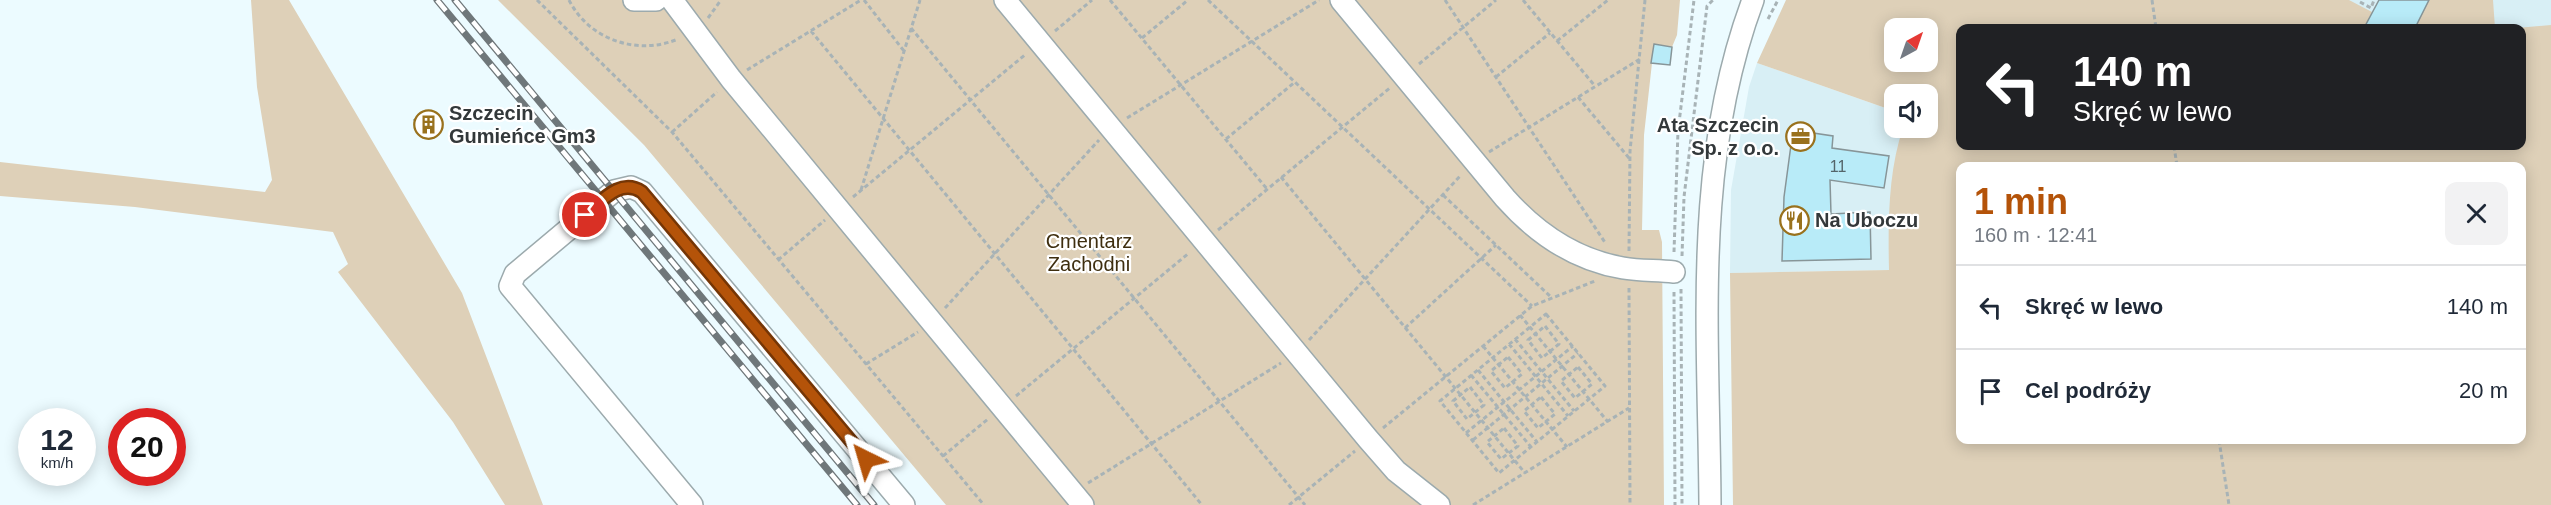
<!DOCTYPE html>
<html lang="pl">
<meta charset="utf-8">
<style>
body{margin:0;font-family:Helvetica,sans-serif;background:#f2f2f3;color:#1f2937;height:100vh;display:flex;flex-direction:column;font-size:22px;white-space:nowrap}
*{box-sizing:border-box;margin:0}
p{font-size:20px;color:#747a83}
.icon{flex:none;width:33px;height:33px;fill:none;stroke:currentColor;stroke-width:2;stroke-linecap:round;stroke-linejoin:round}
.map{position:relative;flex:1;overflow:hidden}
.sheet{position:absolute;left:1956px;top:162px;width:570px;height:282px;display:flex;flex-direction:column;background:#fff;border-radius:12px;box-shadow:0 3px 15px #0003}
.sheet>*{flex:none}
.banner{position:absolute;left:1956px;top:24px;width:570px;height:126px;border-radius:12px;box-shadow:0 3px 15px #0003;background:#202124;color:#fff;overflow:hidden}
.needle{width:39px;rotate:40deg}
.tools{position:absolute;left:1884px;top:18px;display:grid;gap:12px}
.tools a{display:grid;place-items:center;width:54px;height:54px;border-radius:12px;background:#fff;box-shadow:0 3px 15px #0003;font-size:30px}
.speed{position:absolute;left:18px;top:408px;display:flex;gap:12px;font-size:30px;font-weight:700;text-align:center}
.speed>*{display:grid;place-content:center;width:78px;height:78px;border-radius:50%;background:#fff;box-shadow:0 3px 15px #0003;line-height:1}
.speed small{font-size:15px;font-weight:400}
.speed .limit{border:9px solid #d22;background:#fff;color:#111}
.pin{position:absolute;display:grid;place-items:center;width:51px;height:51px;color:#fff;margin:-26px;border:3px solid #fff;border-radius:50%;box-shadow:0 2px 6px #0007}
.me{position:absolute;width:66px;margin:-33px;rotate:320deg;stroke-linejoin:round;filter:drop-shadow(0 0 4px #0008)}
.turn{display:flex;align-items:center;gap:21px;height:126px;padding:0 18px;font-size:27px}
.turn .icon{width:78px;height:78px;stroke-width:2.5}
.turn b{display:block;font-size:42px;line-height:51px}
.round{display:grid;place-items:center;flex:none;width:63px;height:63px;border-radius:12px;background:#f2f2f3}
.summary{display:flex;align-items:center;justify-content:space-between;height:102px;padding:0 18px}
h1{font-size:36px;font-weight:600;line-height:45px;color:#b45309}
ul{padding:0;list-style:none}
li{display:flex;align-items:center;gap:18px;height:84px;padding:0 18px;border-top:2px solid #e0e1e3}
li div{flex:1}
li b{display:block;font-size:22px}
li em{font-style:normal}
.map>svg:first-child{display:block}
</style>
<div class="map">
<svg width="2551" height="505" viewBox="0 0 2551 505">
<rect width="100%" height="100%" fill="#ecfbff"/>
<!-- built -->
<path fill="#d8eff5" d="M2322,0H2551V45L2522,28H2308Z
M1757,63L1894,111V128H1903L1890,207L1889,270L1730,273L1731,190L1749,87Z"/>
<!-- green -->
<path fill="#ded0b8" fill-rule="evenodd" d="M251,0H289L462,293L543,505H505L453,422L338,272L348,264L333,232L135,207L0,196V162L265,192L272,180L257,87Z
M498,0H1680L1677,35L1672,47L1654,45L1644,135L1642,230H1659L1662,242L1664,505H946L644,145Z
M1786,0H2349L2372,12L2364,28H1960V146H2522V28H2517L2551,25V505H1733L1730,273L1889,270C1888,224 1888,172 1903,128H1928V94H1894V111L1757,63ZM1894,28H1928V62H1894ZM1960,166H2522V440H1960Z
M2429,0H2493L2495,28H2415Z"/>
<!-- building -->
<path fill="#b8ebf8" stroke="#879598" stroke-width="1.5" d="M2379,0H2429L2415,28H2364Z
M1654,44L1672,47L1670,65L1651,63Z
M427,111L441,130L429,139L414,120Z
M1793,130L1833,136L1832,148L1889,156L1884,188L1830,180L1831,214L1870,212L1871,259L1782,261L1784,197Z"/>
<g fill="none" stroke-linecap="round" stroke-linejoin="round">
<defs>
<path id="minor" d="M634,0H656
M672,0L731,79L1083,505
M1005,0L1368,439L1396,471L1439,505
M1341,0L1505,198C1537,234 1575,260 1623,268C1640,271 1657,270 1674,272
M692,505L510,286L515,274L614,191L631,187L642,192L904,505
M1710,505C1709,334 1692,163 1753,0"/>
</defs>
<!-- minor casing -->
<use href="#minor" stroke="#9caaad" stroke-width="24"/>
<!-- path -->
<path stroke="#a8b3b6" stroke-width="3" stroke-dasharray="4.5 3" stroke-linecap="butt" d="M537,0L672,132L984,505
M569,0C589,40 638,56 678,39
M864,0L904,51
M1110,0L1267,189
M1208,0L1532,306
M1445,0L1606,244
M1523,0L1595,86
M2152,0L2156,28
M2360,2L2371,8L2374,0
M708,18L721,0
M1768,19L1778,0
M911,28L1305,505
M811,31L1202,505
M1055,31L1092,0
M1142,38L1188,0
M1557,41L1608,0
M1419,64L1496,0
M747,70L861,0
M1496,77L1550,33
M1578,97L1629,158
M1127,118L1319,0
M672,132L717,92
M1226,139L1295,82
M2174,146L2177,166
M1489,152L1640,59
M1281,177L1525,473
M861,190L920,0
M1443,195L1552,298
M853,197L1026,54
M1218,230L1391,87
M1629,251L1630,151L1645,0
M1674,252L1678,131L1694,0
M1682,256L1684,197L1707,6L1713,0
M778,260L825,220
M1629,288L1630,505
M1681,289L1682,505
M1674,292L1675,505
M945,308L1099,140
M1546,314L1605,386L1499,473L1440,401Z
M1520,315L1608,422
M1545,326L1559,344L1542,358L1528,340Z
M1405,328L1496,245
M1515,339L1574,411
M1309,340L1461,175
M1509,344L1568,416
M1483,346L1567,447
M1508,357L1522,374L1505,388L1491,371Z
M866,364L918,332
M1578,367L1592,384L1575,398L1561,381Z
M1478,370L1537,442
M1471,375L1531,447
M1470,387L1484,405L1467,419L1453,401Z
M1016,396L1189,253
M1541,397L1555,414L1538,428L1524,411Z
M1383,428L1532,306L1595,281
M1504,428L1518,446L1501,459L1487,442Z
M1466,433L1573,346
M1473,440L1578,353
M2219,440L2229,505
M943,456L988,419
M1088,483L1281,363
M1289,505L1355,451
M1473,505L1629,408"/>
<!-- minor -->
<use href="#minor" stroke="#fff" stroke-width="21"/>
<defs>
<path id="rail" d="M437,0L857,505
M455,0L874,505"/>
</defs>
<!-- rail casing -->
<use href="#rail" stroke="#6f777a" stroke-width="7"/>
<!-- rail -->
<use href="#rail" stroke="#fff" stroke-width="4.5" stroke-dasharray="14" stroke-linecap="butt"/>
</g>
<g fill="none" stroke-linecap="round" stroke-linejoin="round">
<defs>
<path id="route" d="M585,215C601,202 620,177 642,192L866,459"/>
</defs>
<!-- route casing -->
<use href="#route" stroke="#753606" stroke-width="15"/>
<!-- route -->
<use href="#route" stroke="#b45309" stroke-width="10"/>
</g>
<!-- icons -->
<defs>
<symbol id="building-ring" viewBox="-11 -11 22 22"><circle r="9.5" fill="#fff" stroke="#99711d" stroke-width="1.5"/><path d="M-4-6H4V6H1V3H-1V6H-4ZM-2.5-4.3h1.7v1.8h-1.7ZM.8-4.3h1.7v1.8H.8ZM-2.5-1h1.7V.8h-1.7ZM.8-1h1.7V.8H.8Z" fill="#99711d"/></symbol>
<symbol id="office-ring" viewBox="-11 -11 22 22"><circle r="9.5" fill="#fff" stroke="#99711d" stroke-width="1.5"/><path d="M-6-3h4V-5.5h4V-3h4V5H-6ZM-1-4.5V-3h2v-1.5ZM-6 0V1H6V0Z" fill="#99711d"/></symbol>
<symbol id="restaurant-ring" viewBox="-11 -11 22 22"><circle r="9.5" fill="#fff" stroke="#99711d" stroke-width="1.5"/><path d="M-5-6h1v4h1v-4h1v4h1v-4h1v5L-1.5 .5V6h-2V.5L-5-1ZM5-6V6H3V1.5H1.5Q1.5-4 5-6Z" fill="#99711d"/></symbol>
</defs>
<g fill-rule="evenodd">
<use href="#building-ring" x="412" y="108" width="33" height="33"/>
<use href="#office-ring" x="1784" y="120" width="33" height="33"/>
<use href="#restaurant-ring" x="1778" y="204" width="33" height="33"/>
</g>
<g text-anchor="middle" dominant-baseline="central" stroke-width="4.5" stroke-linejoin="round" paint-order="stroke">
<!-- number labels -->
<g font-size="16" fill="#54656a">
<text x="1838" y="166">11</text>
</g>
<!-- poi labels -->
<g font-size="20" font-weight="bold" fill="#33383a" stroke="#fff" text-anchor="start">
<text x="449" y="113">Szczecin<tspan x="449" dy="23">Gumieńce Gm3</tspan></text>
<text x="1779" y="125" text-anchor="end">Ata Szczecin<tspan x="1779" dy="23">Sp. z o.o.</tspan></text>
<text x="1815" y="220">Na Uboczu</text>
</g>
<!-- park labels -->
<g font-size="20" fill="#3e2e0f" stroke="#fff">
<text x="1089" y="241">Cmentarz<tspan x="1089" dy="23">Zachodni</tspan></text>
</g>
</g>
</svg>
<div class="tools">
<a><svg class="needle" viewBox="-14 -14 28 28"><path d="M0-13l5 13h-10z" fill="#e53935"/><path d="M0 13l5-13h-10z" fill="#747a83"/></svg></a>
<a><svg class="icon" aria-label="sound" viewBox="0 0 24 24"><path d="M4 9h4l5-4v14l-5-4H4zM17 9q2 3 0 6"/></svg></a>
</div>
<div class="speed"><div>12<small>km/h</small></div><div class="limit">20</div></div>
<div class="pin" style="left:585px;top:215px;background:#d93025"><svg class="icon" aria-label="arrive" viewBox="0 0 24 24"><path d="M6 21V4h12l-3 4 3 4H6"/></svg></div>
<svg class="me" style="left:866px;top:459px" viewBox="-20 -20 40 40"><path d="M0-17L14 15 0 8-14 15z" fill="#b45309" stroke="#fff" stroke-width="4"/></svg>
<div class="banner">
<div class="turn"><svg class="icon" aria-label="left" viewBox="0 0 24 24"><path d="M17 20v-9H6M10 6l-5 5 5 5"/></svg><div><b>140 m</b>Skręć w lewo</div></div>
</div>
<section class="sheet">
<div class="summary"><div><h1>1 min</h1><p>160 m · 12:41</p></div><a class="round"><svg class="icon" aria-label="close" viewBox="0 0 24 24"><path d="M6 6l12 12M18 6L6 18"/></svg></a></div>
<ul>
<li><svg class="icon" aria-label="left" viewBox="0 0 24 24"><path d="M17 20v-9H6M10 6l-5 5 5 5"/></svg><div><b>Skręć w lewo</b></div><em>140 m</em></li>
<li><svg class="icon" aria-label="arrive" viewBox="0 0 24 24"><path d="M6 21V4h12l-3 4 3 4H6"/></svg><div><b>Cel podróży</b></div><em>20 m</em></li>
</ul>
</section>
</div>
